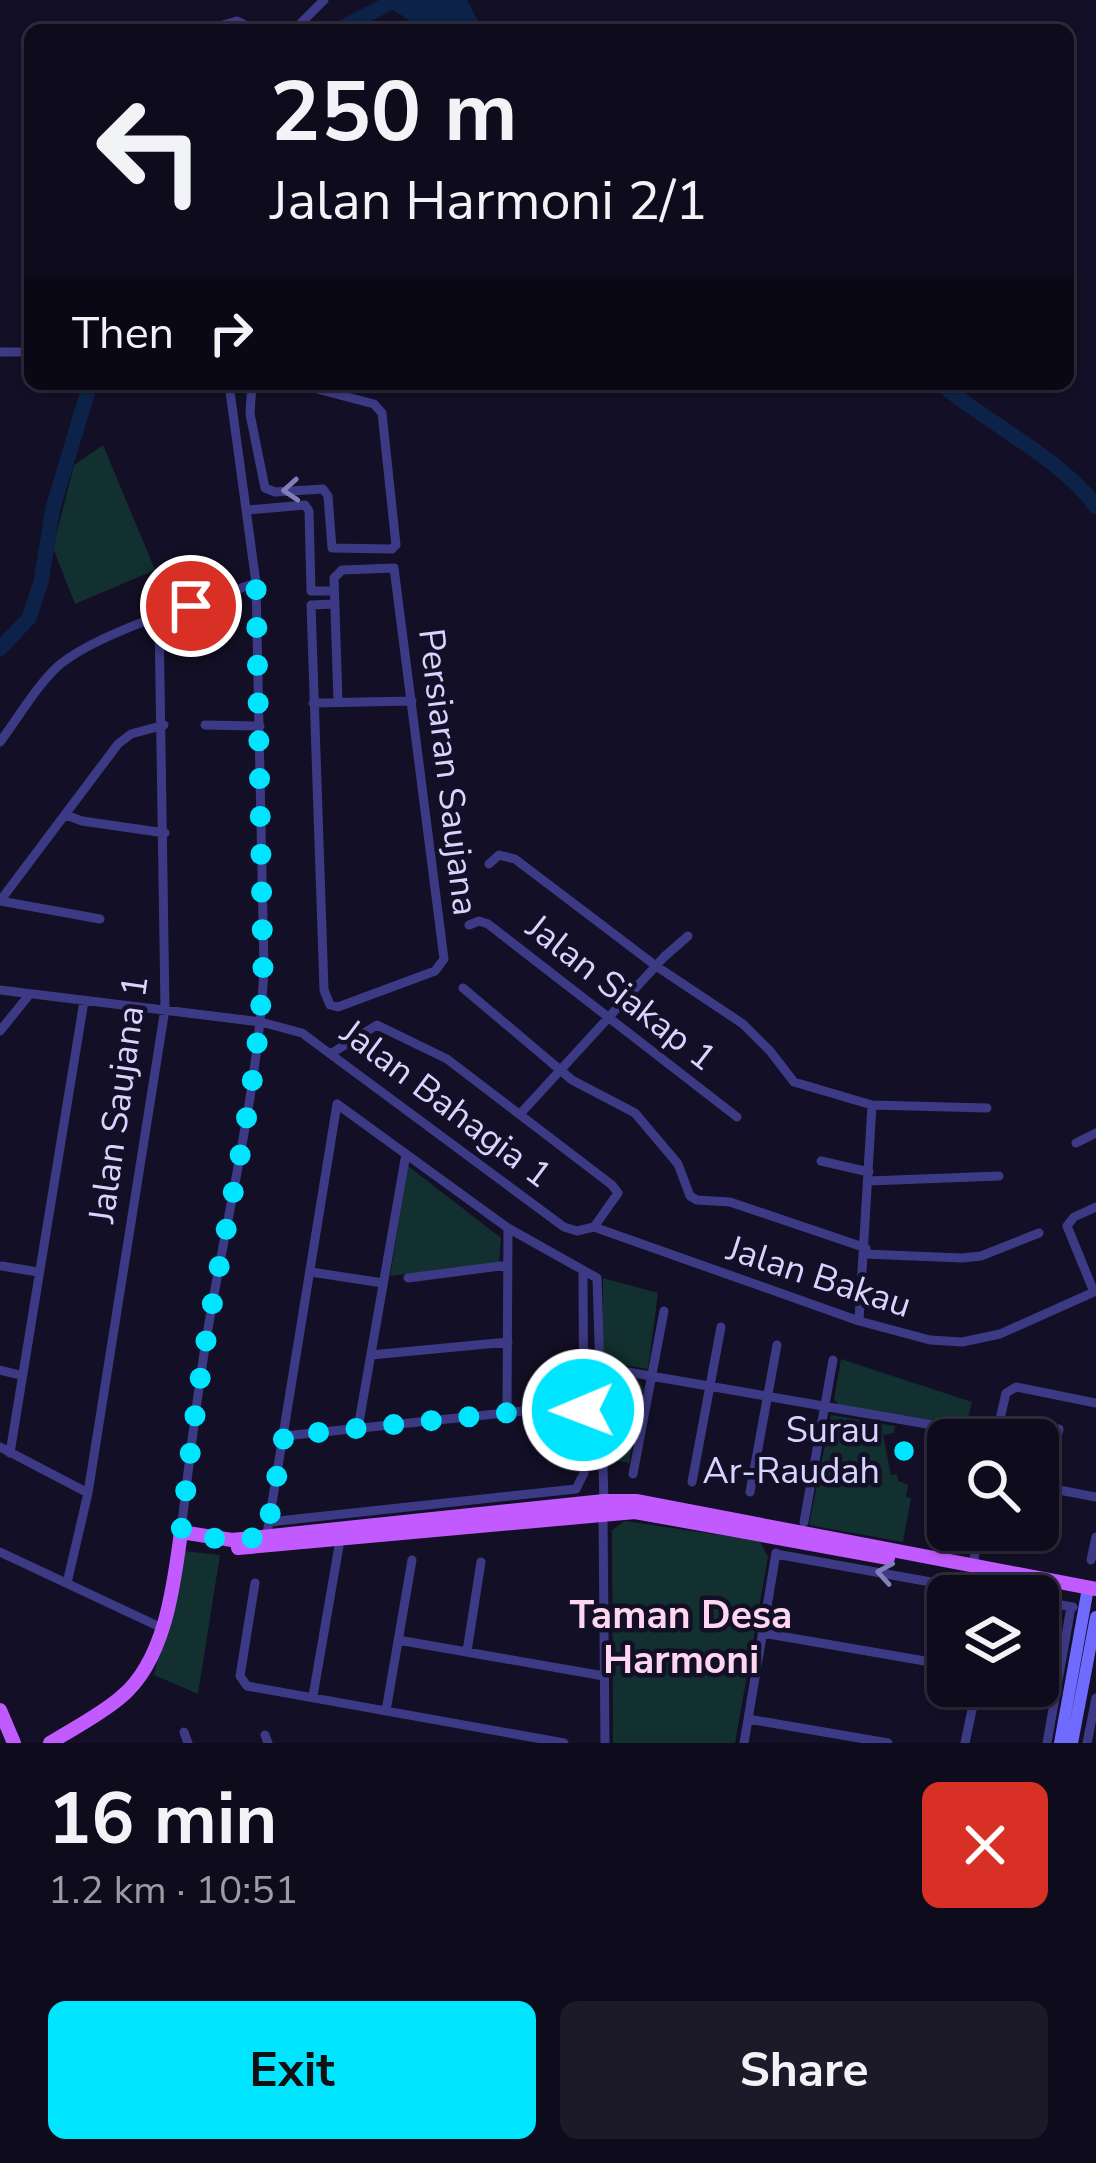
<!DOCTYPE html>
<meta charset="utf-8">
<style>
body{margin:0;font-family:"Nunito Sans",sans-serif;background:#1c1929;color:#f1f3f6;height:100vh;display:flex;flex-direction:column;font-size:45px;white-space:nowrap}
*{box-sizing:border-box;margin:0}
p{font-size:39px;color:#9b9ba3}
.icon{flex:none;width:66px;height:66px;fill:none;stroke:currentColor;stroke-width:2;stroke-linecap:round;stroke-linejoin:round}
.map{position:relative;height:1743px;overflow:hidden}
.side{display:flex;flex-direction:column;background:#0e0b1c;flex:1}
.side>*{flex:none}
.guide{position:absolute;left:24px;top:24px;width:1050px;height:366px;border-radius:18px;box-shadow:0 3px 9px #0004,0 0 0 3px #2e2b3b;background:#0e0b1c;color:#f1f3f6;overflow:hidden}
.tools{position:absolute;left:927px;top:1419px;display:grid;gap:24px}
.tools a{display:grid;place-items:center;width:132px;height:132px;border-radius:18px;background:#0e0b1c;box-shadow:0 3px 9px #0004,0 0 0 3px #2e2b3b;font-size:60px}
.pin{position:absolute;display:grid;place-items:center;width:102px;height:102px;color:#fff;margin:-51px;border:6px solid #fff;border-radius:50%;box-shadow:0 3px 12px #0007}
.me{position:absolute;width:132px;margin:-66px;rotate:269deg;stroke-linejoin:round;filter:drop-shadow(0 0 9px #0008)}
.turn{display:flex;align-items:center;gap:42px;height:252px;padding:0 48px;font-size:54px}
.turn .icon{width:156px;height:156px;stroke-width:2.5}
.turn b{display:block;font-size:84px;line-height:102px}
.then{display:flex;align-items:center;height:114px;padding:0 48px;background:#0003;gap:24px;font-size:45px}
.round{display:grid;place-items:center;flex:none;width:126px;height:126px;border-radius:18px;background:#1c1929}
.summary{display:flex;align-items:center;justify-content:space-between;height:204px;padding:0 48px}
h1{font-size:72px;font-weight:700;line-height:90px}
.action{display:flex;gap:24px;margin-top:auto;padding:24px 48px}
.action a{flex:1;height:138px;border-radius:18px;background:#00e5ff;color:#111;font-size:48px;font-weight:700;line-height:138px;text-align:center}
.action a+a{background:#1c1929;color:#f1f3f6}
.map>svg:first-child{display:block}
</style>
<div class="map">
<svg width="1096" height="1743" viewBox="0 0 1096 1743">
<rect width="100%" height="100%" fill="#130f26"/>
<!-- green -->
<path fill="#12302f" d="M103,445L155,570L75,604L53,548L74,465Z
M408,1166L501,1238L499,1263L390,1276Z
M603,1278L658,1293L648,1369L602,1362Z
M841,1359L972,1402L966,1426L839,1405L834,1399Z
M609,1376L639,1381L644,1389L629,1463L610,1459Z
M831,1415L895,1426L894,1433L883,1435L891,1475L897,1474L898,1481L908,1485L906,1497L911,1498L903,1542L809,1525Z
M625,1521L760,1541L768,1557L735,1743H613L612,1530Z
M184,1551L220,1555L198,1694L154,1675Z"/>
<!-- water -->
<path fill="#0c2248" d="M378,0H467L478,21L492,30H424Z"/>
<g fill="none" stroke-linecap="round" stroke-linejoin="round">
<!-- river -->
<path stroke="#0c2248" stroke-width="15" d="M338,30L395,0
M941,384C986,422 1066,462 1096,507
M0,649L29,618L41,582L53,508L90,384"/>
<!-- street -->
<path stroke="#3d3a85" stroke-width="9" d="M205,30L237,21L256,30
M294,30L324,0
M0,352H19
M252,384L250,414L265,488L275,492L323,489L328,496L332,548L392,549L396,545L382,413L374,404L298,384
M247,510L305,505L309,511L311,591H334
M334,604L311,605L324,990L330,1005L338,1007L435,971L444,959L394,568L342,570L334,578L338,702
M313,703L412,701
M205,725L260,726
M0,742C18,718 35,688 57,667C96,632 204,601 256,583
M66,815L82,821L165,833
M489,864L499,855L515,859L656,966L743,1024L770,1051L794,1082L872,1105L987,1108
M0,901L118,744L131,734L164,725
M0,901L100,919
M469,925L479,921L488,924L737,1117
M463,988L572,1080L635,1113L678,1164L690,1196L697,1200L730,1202L866,1248
M0,990L261,1022L302,1033L564,1227L577,1231L594,1227
M0,1031L29,995
M332,1053L377,1025L447,1059L612,1185L618,1193L594,1227
M521,1113L664,957L688,936
M1076,1143L1096,1133
M821,1161L869,1172
M869,1181L999,1176
M594,1227L859,1321L930,1340L962,1342L1000,1334L1096,1291
M865,1254L962,1258L981,1256L1039,1233
M2,1266L38,1272
M311,1272L383,1283
M408,1278L508,1265
M1094,1292L1067,1226L1074,1217L1096,1207
M859,1321L872,1105
M371,1355L508,1342
M599,1367L996,1436
M0,1370L20,1375
M507,1413L508,1228
M358,1428L406,1154
M284,1436L543,1409H601
M996,1436L1006,1393L1016,1387L1096,1403
M0,1447L88,1493
M10,1453L84,1001
M633,1474L664,1311
M692,1482L721,1327
M1038,1486L1096,1497
M750,1492L777,1345
M603,1515L605,1743
M269,1522L576,1489L584,1473L583,1272
M804,1522L833,1360
M1038,1528L1059,1429
M181,1532C189,1462 197,1392 209,1323C229,1205 258,1089 264,969L256,583L229,384
M266,1540L337,1104L508,1228L597,1278L604,1501
M1034,1549L1038,1530
M0,1552L162,1628
M776,1554L1008,1596
M1091,1560L1096,1537
M973,1565L979,1530
M67,1583L88,1493L165,1009L159,617
M255,1583L240,1676L247,1686L564,1743
M1038,1601L1073,1607
M762,1633L948,1665
M398,1640L604,1676
M467,1651L481,1562
M1038,1681L1057,1684
M313,1696L340,1540
M386,1711L412,1560
M748,1719L888,1743
M184,1732L188,1743
M265,1735L268,1743
M744,1743L776,1553
M965,1743L977,1686
M1047,1743L1071,1607
M1087,1743L1096,1698"/>
<!-- secondary -->
<path stroke="#6f6bff" stroke-width="12" d="M1060,1743L1088,1588
M1072,1743L1096,1617"/>
<!-- primary -->
<path stroke="#c25bff" stroke-width="14" d="M238,1548L635,1512L888,1558
M0,1710L14,1743
M50,1743C74,1728 100,1715 121,1697C165,1661 174,1585 181,1532L232,1540L604,1501H636L1096,1589"/>
</g>
<!-- one-way arrows -->
<defs><path id="oneway-chevron" d="M-2-3.5L2.5 0L-2 3.5" fill="none" stroke-width="1.6" stroke-linecap="round" stroke-linejoin="round" transform="scale(3)"/></defs>
<g stroke="#837fbc">
<use href="#oneway-chevron" transform="translate(291 490) rotate(176)"/>
<use href="#oneway-chevron" transform="translate(885 1573) rotate(-170)"/>
</g>
<g fill="none" stroke-linecap="round" stroke-linejoin="round">
<!-- route -->
<path stroke="#00e5ff" stroke-width="21" stroke-dasharray="0 37.8" d="M191,606L256,583L263,969C258,1089 229,1205 209,1323C197,1392 189,1462 181,1532L224,1540L266,1537L284,1436L543,1409L583,1410"/>
</g>
<!-- markers -->
<circle fill="#00e5ff" stroke="#130f26" stroke-width="4.5" cx="904" cy="1451" r="12"/>
<g text-anchor="middle" dominant-baseline="central" stroke-width="9" stroke-linejoin="round" paint-order="stroke">
<!-- street labels -->
<g font-size="36" fill="#d9d4ff" stroke="#130f26">
<text transform="translate(448 772) rotate(83)">Persiaran Saujana</text>
<text transform="translate(621 993) rotate(38)">Jalan Siakap 1</text>
<text transform="translate(119 1099) rotate(-82)">Jalan Saujana 1</text>
<text transform="translate(446 1104) rotate(37)">Jalan Bahagia 1</text>
<text transform="translate(819 1277) rotate(18)">Jalan Bakau</text>
</g>
<!-- poi labels -->
<g font-size="36" fill="#d9d4ff" stroke="#130f26" text-anchor="end">
<text x="880" y="1430">Surau<tspan x="880" dy="41">Ar-Raudah</tspan></text>
</g>
<!-- neighbourhood labels -->
<g font-size="39" font-weight="bold" fill="#ffd6f0" stroke="#130f26">
<text x="681" y="1615">Taman Desa<tspan x="681" dy="45">Harmoni</tspan></text>
</g>
</g>
</svg>
<div class="tools">
<a><svg class="icon" aria-label="search" viewBox="0 0 24 24"><circle cx="10" cy="10" r="6"/><path d="M15 15l6 6"/></svg></a>
<a><svg class="icon" aria-label="layers" viewBox="0 0 24 24"><path d="M12 4l9 5-9 5-9-5zM3 14l9 5 9-5"/></svg></a>
</div>
<div class="pin" style="left:191px;top:606px;background:#d93025"><svg class="icon" aria-label="arrive" viewBox="0 0 24 24"><path d="M6 21V4h12l-3 4 3 4H6"/></svg></div>
<svg class="me" style="left:583px;top:1410px" viewBox="-20 -20 40 40"><circle r="17" fill="#00e5ff" stroke="#fff" stroke-width="3"/><path d="M0-11L8 9 0 5-8 9z" fill="#fff"/></svg>
<div class="guide">
<div class="turn"><svg class="icon" aria-label="left" viewBox="0 0 24 24"><path d="M17 20v-9H6M10 6l-5 5 5 5"/></svg><div><b>250 m</b>Jalan Harmoni 2/1</div></div>
<div class="then">Then<svg class="icon" aria-label="right" viewBox="0 0 24 24"><path d="M7 20v-9h11M14 6l5 5-5 5"/></svg></div>
</div>
</div>
<section class="side">
<div class="summary"><div><h1>16 min</h1><p>1.2 km · 10:51</p></div><a class="round" style="background:#d93025;color:#fff"><svg class="icon" aria-label="close" viewBox="0 0 24 24"><path d="M6 6l12 12M18 6L6 18"/></svg></a></div>
<div class="action"><a>Exit</a><a>Share</a></div>
</section>
